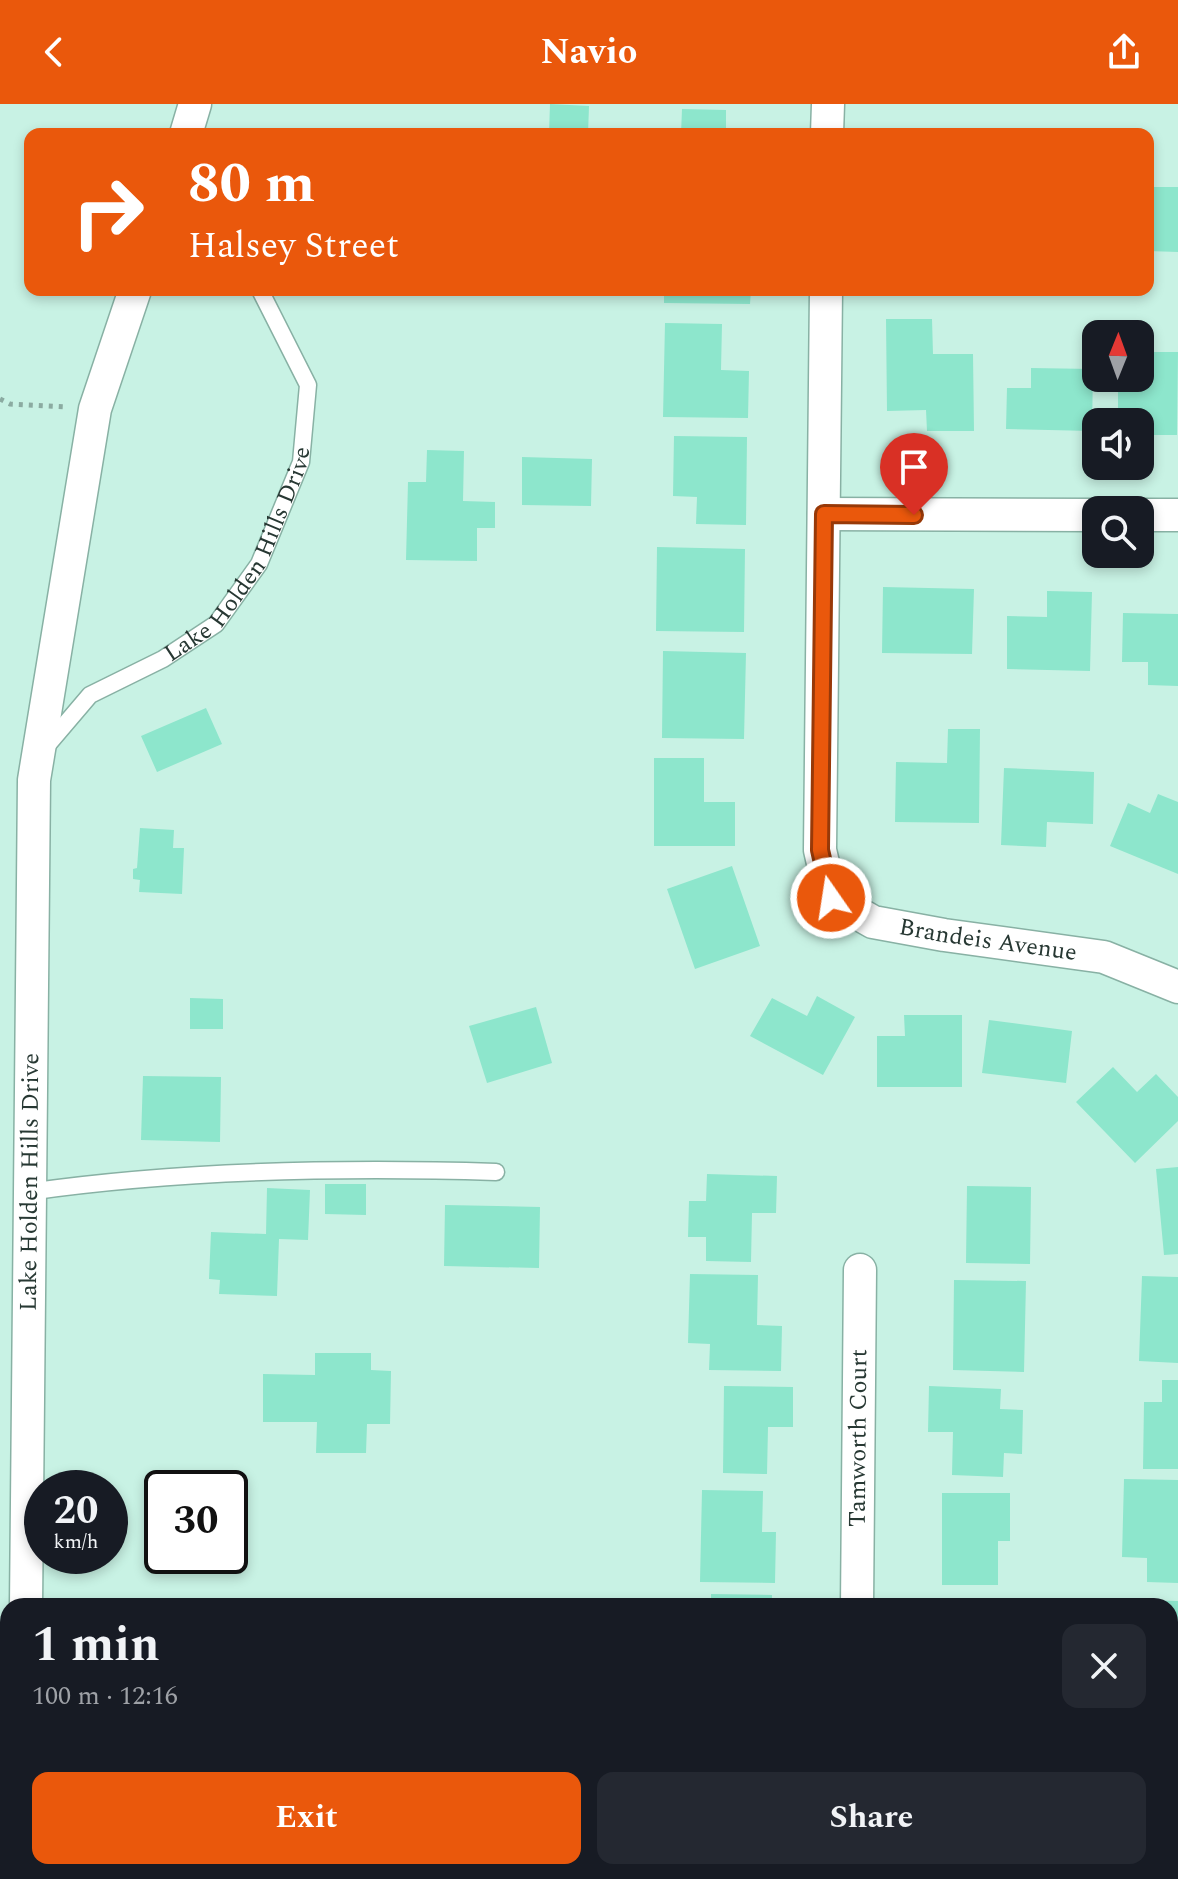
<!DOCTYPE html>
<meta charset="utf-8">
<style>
body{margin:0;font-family:Spectral,serif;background:#242831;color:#f1f3f6;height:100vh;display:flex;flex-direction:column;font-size:30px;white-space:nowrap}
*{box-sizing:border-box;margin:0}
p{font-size:26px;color:#9ea1a6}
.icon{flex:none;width:44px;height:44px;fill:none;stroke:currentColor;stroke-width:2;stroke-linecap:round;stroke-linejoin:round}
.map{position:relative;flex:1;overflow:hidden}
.side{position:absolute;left:0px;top:1494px;width:1178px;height:282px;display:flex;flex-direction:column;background:#171b24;border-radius:24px 24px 0 0;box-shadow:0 4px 12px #0003}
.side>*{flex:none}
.banner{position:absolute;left:24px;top:24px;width:1130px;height:168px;border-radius:16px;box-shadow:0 4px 12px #0003;background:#ea580c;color:#fff;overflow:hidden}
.needle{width:52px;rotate:1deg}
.tools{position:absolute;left:1082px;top:216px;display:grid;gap:16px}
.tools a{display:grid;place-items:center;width:72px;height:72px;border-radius:16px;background:#171b24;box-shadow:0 4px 12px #0003;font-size:40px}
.speed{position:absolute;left:24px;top:1366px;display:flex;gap:16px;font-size:40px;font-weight:700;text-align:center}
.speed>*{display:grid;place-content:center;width:104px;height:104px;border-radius:50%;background:#171b24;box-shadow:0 4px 12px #0003;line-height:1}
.speed small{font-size:20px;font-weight:400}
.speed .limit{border:4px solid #111;border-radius:12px;background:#fff;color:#111}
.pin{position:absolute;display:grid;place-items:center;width:68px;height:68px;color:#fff;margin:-82px -34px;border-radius:50% 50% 50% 0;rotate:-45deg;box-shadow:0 0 8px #0007}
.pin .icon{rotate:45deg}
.me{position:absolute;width:88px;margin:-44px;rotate:347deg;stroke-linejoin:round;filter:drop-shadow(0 0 6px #0008)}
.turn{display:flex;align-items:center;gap:28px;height:168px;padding:0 32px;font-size:36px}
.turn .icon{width:104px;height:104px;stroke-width:2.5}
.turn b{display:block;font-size:56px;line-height:68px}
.round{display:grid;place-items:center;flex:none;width:84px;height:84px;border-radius:16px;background:#242831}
.head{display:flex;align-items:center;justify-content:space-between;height:136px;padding:0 32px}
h1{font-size:48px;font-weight:700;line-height:60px}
.cta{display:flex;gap:16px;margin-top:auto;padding:16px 32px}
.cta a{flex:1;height:92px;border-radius:16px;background:#ea580c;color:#fff;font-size:32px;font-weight:700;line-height:92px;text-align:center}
.cta a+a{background:#242831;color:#f1f3f6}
header{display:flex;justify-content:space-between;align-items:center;height:104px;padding:0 32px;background:#ea580c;color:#fff;font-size:36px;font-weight:700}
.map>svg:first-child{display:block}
</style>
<header><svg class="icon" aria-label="back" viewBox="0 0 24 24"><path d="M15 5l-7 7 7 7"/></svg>Navio<svg class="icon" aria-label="share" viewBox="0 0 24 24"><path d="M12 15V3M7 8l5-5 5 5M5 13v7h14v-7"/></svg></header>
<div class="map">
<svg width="1178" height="1775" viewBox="0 0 1178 1775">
<rect width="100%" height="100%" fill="#c8f2e4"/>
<!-- building -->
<path fill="#8de6cc" d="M550,0L589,2L588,30H549Z
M682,5L726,6V30H681Z
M1148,83H1178V148L1148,147Z
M664,186H751L750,200L664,199Z
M886,215H932L933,250H973L974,327H927L926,306L887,307Z
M665,219L722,220L721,266L749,267L748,314L663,313Z
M1140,248H1178L1177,331H1140V318H1118V274H1140Z
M1031,264L1093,265L1092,327L1006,325L1007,284H1031Z
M674,332L747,333L746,421L696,420L697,393L673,392Z
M427,346L464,347L463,397L495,398V424H477V457L406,456L408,378H426Z
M522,353L592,355L591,402L522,401Z
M657,443L745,445L744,528L656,527Z
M883,483L974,485L972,550L882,549Z
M1047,487L1092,488L1090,567L1007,565V512L1047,513Z
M1123,509L1178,510V582L1148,581V558H1122Z
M663,547L746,549L744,635L662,634Z
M206,604L222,640L157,668L141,632Z
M948,625H980L979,719L895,718L896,658L947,659Z
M654,654H704V698H735V742H654Z
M1004,664L1094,668L1093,720L1047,718L1046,743L1001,741Z
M1158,690L1178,698V770L1110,742L1128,699L1150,709Z
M140,724L174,726L173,744H184L182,790L139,788L140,776L133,775V765L137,764Z
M732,762L760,842L695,865L667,785Z
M817,892L855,913L823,971L750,932L772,894L807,912Z
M190,894L223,895V925H190Z
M536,903L552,959L487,979L469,922Z
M904,911H962V983H877V932H905Z
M989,916L1072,927L1066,979L982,969Z
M1113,963L1137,988L1156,970L1178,993V1017L1135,1059L1076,998Z
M143,972L221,973L220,1038L141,1036Z
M1178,1063V1150L1164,1151L1156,1065Z
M707,1070L777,1072L776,1109H752L751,1158L706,1157V1133H688L689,1097H706Z
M325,1080H366V1111L325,1110Z
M967,1082L1031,1083L1030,1160L966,1159Z
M267,1084L310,1086L308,1136L279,1135L277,1192L219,1190L220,1176L209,1175L211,1128L266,1130Z
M445,1101L540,1103L539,1164L444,1162Z
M690,1170L758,1171L757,1221L782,1222L781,1267L709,1266L710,1240L688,1239Z
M1142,1172L1178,1173V1259L1139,1257Z
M954,1176L1026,1177L1024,1268L953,1266Z
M315,1249H371V1266L391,1267L390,1320H367L366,1349H316L317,1318H263V1270L315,1271Z
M1162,1276H1178V1365H1143L1144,1298H1162Z
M724,1282L793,1283V1323H768L767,1370L723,1369Z
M929,1282L1001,1285L1000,1305L1023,1306L1022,1350L1004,1349L1003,1373L952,1371L953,1328H928Z
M1124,1375L1178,1376V1479L1147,1478V1454L1122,1453Z
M702,1386L763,1387L762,1428H776L775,1479L700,1478Z
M942,1389H1010V1437H998V1481H942Z
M711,1490L772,1491V1502H711Z
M934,1496L1004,1497V1502H934Z
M1137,1496L1178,1497V1580H1170V1502H1136Z
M1170,1612H1178V1683H1170Z
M1170,1713H1178V1775H1138V1768H1170Z
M713,1768H778V1775H713Z
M926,1768H1007V1775H926Z"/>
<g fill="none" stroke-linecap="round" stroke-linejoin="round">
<defs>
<g id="service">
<path id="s1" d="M44,645L90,591L163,555L216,520L259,460L301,358L308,281L260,186"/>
<path d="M28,1088C183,1066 341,1063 496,1068"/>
<path d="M498,1768V1775"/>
<path d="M414,1775V1768"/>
</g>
<g id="minor">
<path d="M186,30L195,0"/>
<path d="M827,30L828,0"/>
<path id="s2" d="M826,186L820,746L831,794L873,818L944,831L1104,853L1178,883"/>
<path d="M824,410L1096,411"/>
<path d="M1140,411H1178"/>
<path id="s3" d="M26,1502L34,676L95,305L135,186"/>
<path id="s4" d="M857,1502L860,1166"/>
<path d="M25,1775V1768"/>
<path d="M855,1775V1768"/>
</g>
</defs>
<!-- service casing -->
<use href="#service" stroke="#88b1a4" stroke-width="19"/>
<!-- minor casing -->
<use href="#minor" stroke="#88b1a4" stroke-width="35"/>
<!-- path -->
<path stroke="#8baba1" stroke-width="5" stroke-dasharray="4 6" stroke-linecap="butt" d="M0,295L10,300L66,303"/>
<!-- service -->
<use href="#service" stroke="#fff" stroke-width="16"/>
<!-- minor -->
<use href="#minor" stroke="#fff" stroke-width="32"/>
</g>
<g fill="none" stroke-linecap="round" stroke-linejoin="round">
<defs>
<path id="route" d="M831,794L820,746L824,410L914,411"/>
</defs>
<!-- route casing -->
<use href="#route" stroke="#983908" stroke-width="20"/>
<!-- route -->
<use href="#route" stroke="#ea580c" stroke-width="14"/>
</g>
<g text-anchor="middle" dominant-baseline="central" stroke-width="8" stroke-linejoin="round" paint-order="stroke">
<!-- street labels -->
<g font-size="24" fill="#273833" stroke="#dbfef2">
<text stroke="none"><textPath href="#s1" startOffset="286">Lake Holden Hills Drive</textPath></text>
<text stroke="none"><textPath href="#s2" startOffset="774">Brandeis Avenue</textPath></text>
<text stroke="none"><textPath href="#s3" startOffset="424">Lake Holden Hills Drive</textPath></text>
<text stroke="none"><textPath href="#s4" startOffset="168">Tamworth Court</textPath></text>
</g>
</g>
</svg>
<div class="tools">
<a><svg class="needle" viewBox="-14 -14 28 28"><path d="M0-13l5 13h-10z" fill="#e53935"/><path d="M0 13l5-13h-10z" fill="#9ea1a6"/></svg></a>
<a><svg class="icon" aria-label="sound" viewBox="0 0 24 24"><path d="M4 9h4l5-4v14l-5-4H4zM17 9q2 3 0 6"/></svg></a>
<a><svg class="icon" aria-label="search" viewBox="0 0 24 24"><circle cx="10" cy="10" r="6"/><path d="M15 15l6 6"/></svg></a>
</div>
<div class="speed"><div>20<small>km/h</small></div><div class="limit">30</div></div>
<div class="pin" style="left:914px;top:411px;background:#d93025"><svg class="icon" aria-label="arrive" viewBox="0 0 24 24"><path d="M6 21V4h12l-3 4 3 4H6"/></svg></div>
<svg class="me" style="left:831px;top:794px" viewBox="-20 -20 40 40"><circle r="17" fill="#ea580c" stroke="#fff" stroke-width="3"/><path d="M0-11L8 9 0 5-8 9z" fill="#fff"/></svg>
<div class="banner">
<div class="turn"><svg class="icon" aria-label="right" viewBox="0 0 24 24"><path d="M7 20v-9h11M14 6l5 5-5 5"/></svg><div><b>80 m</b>Halsey Street</div></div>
</div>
<section class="side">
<div class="head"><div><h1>1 min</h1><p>100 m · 12:16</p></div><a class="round"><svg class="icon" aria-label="close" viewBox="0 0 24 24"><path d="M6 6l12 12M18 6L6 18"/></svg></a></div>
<div class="cta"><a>Exit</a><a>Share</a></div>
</section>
</div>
